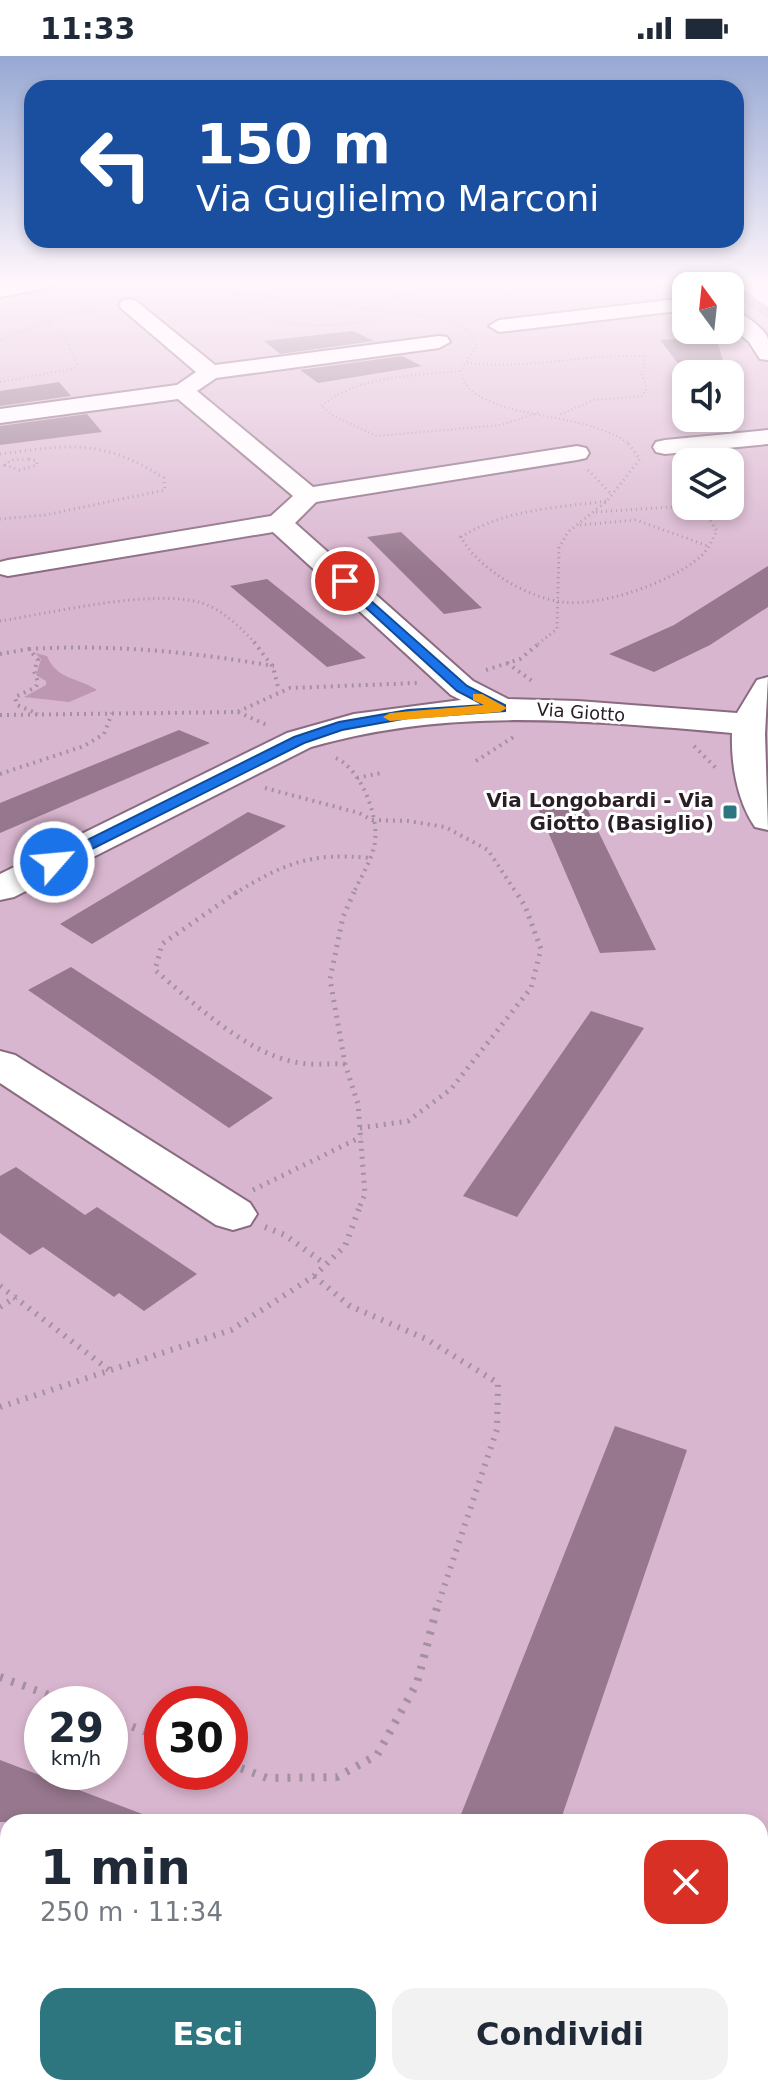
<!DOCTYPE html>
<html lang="it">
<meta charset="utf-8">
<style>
body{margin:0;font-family:"DejaVu Sans",sans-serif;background:#f2f2f3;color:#1f2937;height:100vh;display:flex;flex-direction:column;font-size:30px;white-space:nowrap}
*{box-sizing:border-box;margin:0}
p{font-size:26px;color:#747a83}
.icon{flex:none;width:44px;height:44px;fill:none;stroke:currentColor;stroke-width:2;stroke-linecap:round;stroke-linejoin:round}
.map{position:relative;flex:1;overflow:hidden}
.drawer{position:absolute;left:0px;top:1758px;width:768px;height:282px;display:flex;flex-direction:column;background:#fff;border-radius:24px 24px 0 0;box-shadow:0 4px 12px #0003}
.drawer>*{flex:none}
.banner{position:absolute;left:24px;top:24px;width:720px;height:168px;border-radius:24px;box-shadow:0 4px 12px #0003;background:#1a4fa0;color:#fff;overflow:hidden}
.needle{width:52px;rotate:345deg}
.controls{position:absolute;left:672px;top:216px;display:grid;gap:16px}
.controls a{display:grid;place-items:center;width:72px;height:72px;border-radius:16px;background:#fff;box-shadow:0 4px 12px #0003;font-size:40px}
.speed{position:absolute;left:24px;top:1630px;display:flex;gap:16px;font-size:40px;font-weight:700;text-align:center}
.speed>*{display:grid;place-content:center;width:104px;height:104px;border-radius:50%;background:#fff;box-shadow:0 4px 12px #0003;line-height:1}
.speed small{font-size:20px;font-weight:400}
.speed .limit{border:12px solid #d22;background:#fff;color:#111}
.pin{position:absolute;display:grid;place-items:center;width:68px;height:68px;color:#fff;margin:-34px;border:4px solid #fff;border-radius:50%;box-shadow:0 2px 8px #0007}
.me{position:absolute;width:88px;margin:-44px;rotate:63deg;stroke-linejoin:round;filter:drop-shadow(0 0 6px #0008)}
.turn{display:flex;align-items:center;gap:28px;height:168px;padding:0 40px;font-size:36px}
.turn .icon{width:104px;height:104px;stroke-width:2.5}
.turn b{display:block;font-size:56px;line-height:68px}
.round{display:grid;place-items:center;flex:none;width:84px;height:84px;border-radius:24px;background:#f2f2f3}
.head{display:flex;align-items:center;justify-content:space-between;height:136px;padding:0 40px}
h1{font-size:48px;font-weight:700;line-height:60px}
.action{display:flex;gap:16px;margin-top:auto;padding:16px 40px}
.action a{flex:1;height:92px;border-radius:24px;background:#2d757f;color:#fff;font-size:32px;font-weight:700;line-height:92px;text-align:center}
.action a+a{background:#f2f2f3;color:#1f2937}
.status{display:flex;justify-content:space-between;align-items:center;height:56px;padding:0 40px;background:#fff;direction:ltr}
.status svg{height:22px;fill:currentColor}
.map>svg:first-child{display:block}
</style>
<div class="status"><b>11:33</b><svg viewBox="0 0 49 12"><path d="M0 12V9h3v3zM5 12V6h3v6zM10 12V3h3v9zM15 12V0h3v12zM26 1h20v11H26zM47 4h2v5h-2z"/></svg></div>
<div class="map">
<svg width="768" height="2039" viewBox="0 0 768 2039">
<rect width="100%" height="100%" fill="#ffeaf9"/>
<!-- green -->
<path fill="#d9b6cf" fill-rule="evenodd" d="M0,228H733L768,263V2039H0ZM686,230H730V274H686ZM686,318H730V362H686ZM686,406H730V450H686ZM42,1648H110V1716H42ZM162,1648H230V1716H162ZM8,1766H760V2032H8Z"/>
<!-- water -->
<path fill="#be97b3" d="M35,597L47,600C57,624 77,621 97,634L69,646L24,641L46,629V625L36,619L41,603Z"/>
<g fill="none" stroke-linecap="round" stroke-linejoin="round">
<!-- canal -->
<path fill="#be97b3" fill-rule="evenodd" d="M725,228H736L768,251V262L730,238V230Z"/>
</g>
<!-- building -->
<path fill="#96778d" d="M353,275L374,285L280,298L264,285Z
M716,281L727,318H686L660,284Z
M402,300L422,310L318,327L300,314Z
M59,326L71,340L0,350V335Z
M87,358L102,376L0,389V370Z
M401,476L482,552L444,558L367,481Z
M768,510V551L710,589L654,616L609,598L674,569Z
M267,523L366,602L327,611L230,530Z
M179,674L210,687L0,777V747Z
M585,748L656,894L600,897L537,750Z
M248,756L286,770L92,888L60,868Z
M71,911L273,1042L229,1072L28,934Z
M591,955L644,972L517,1161L463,1140Z
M16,1111L85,1159L97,1151L197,1218L144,1255L119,1237L114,1241L43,1191L30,1199L0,1177V1120Z
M615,1370L687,1394L560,1766H458Z
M0,1704L158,1764V1766H0Z"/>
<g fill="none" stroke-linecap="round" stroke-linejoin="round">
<defs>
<path id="minor" d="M49,228L47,232L0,241V229Z
M686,242V254L499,276L489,270L499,264Z
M129,243L136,245L215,309L439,280L447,281L450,286L439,292L216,322L197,335L313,431L577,390L586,392L589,397L586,402L577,404L316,446L295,467L473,625L508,643L578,645L737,657L757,624L768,621L765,678L768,774L755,771C737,745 731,708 732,677C588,665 453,650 311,691L14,841L0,844V818L287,677L354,658L461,644L451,639L273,476L8,520L0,518V506L8,504L271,460L293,440L178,343L0,367V353L177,329L196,316L122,253L119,249L122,245Z
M730,253C740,255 765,272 768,283C768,289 768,298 768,304L760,303L749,286L730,270Z
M768,374V388L665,398L656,396L653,391L656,386L665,384Z
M0,995L15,999L250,1147L257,1158L250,1169L233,1174L216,1169L0,1027Z"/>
</defs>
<!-- minor casing -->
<use href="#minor" stroke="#8a6c81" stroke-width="4"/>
<!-- path-far5 -->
<path stroke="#a3919e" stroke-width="2" stroke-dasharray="1 3" stroke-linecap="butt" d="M193,228C273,247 356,246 437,263
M386,228L395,238
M753,228L768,238
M146,234L193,228
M232,238C239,246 246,253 256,258C286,274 368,272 398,256
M365,252L416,235L501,228
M74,258L108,252
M454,267L469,275L477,290L460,315C463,323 466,331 473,336C517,366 581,355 630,388
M0,284L105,243
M467,307C526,314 584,298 643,300L645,311L641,317L647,332L642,340L594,344L559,359
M460,315C414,320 359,319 321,350L334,360L377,380L501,369L541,356
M0,326L72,313L77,308L66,283L49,268"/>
<!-- path-far4 -->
<path stroke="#a3919e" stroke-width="3" stroke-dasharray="1 4" stroke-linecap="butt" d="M0,398C70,389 101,382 164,422L165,434L45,459L0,463
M29,403L37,405V409L19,414L5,409L11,404Z
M588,414L612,439
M606,445C556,452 505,453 461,481C478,513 526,541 562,546C601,551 670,527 700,501C708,494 712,484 717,475L706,458L688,450
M596,456L686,450
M580,469L636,464L708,490
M0,565C52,557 153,532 202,547C223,554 241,572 256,588
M538,588L557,573L559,492L568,476L607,445L640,403L627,386"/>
<!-- path-far3 -->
<path stroke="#a3919e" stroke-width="4" stroke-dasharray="2 5" stroke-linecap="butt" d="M254,586L273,611L279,635
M29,593C112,588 192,596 274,610
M0,598L29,593L38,604L34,615L38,626L36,631L15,641L17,649L38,658
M507,607L535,627
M486,614L520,603L541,586
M238,656L269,670
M0,659L237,656L290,632L417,627
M694,690L718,714
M336,702C362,714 381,764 374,791C370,807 360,823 353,838
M476,705L515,680
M0,718L84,690L104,678L112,657
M357,722L381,717
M265,732L359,757L372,764L408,765L445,771L488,794L517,838
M234,838C284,807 312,796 370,802"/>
<!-- path-far2 -->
<path stroke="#a3919e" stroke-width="5" stroke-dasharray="2 6" stroke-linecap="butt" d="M237,836L162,888L155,914C192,946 246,997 295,1006C311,1010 328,1007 345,1008
M354,836L343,861L330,923L345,1008L358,1048L365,1138L359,1152
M360,1072L408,1065L451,1033L531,932L541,893L525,850L516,836
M253,1134L361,1081"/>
<!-- path-far1 -->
<path stroke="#a3919e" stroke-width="6" stroke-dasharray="2 7" stroke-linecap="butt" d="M265,1171L285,1179L325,1208
M314,1220L350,1250L426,1283L498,1327L497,1373L439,1546
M0,1230L109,1314
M0,1251L16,1241
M0,1351L231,1274L314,1220L345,1190L360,1150"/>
<!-- path -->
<path stroke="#a3919e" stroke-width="8" stroke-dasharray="3 9" stroke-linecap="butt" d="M0,1621L73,1648
M110,1662L162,1682
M230,1708L267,1722L337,1721L377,1699L417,1627L439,1544"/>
<!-- minor -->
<use href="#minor" fill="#fff" fill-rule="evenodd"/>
</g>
<!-- sky -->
<linearGradient id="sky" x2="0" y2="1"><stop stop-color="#97a8d3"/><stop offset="0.44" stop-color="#fff6fc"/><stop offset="1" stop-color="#fff6fc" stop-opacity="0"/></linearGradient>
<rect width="768" height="514" fill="url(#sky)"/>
<!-- route -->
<path fill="#1a73e8" stroke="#114b97" stroke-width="2" d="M345,522L467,630L505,649V655L408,662L342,674L304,687L60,809H49V803L294,681L339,666L408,654L484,649L457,635L340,528V523Z"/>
<!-- slow -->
<path fill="#f59e0b" d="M473,638H482L507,652L500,656L390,665L383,661L390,657L484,649L473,644Z"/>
<!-- markers -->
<rect fill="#2d757f" stroke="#fff" stroke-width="3" x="722" y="748" width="16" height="16" rx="4"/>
<g text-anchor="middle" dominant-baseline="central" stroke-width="6" stroke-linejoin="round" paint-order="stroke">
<!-- far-street labels -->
<g font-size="18" fill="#291d26" stroke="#fff">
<text transform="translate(581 656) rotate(4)">Via Giotto</text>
</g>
<!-- poi labels -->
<g font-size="20" font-weight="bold" fill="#291d26" stroke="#fff" text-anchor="end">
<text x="714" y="744">Via Longobardi - Via<tspan x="714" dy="23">Giotto (Basiglio)</tspan></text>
</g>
</g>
</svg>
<div class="controls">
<a><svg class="needle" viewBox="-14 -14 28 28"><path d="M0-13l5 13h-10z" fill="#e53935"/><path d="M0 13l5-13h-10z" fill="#747a83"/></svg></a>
<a><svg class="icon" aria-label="sound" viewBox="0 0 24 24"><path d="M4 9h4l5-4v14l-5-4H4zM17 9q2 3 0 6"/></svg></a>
<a><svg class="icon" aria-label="layers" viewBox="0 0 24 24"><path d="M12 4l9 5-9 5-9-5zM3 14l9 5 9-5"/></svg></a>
</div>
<div class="speed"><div>29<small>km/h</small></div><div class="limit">30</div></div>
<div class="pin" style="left:345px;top:525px;background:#d93025"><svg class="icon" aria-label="arrive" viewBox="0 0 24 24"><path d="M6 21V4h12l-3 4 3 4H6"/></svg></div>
<svg class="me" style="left:54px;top:806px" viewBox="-20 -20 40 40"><circle r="17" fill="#1a73e8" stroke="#fff" stroke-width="3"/><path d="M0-11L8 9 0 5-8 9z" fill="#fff"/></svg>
<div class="banner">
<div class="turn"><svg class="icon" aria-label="left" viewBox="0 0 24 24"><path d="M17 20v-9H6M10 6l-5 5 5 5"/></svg><div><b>150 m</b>Via Guglielmo Marconi</div></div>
</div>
<section class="drawer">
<div class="head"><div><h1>1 min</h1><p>250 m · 11:34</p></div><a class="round" style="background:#d93025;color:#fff"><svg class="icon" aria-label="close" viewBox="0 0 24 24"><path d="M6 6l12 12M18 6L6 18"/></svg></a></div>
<div class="action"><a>Esci</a><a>Condividi</a></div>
</section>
</div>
